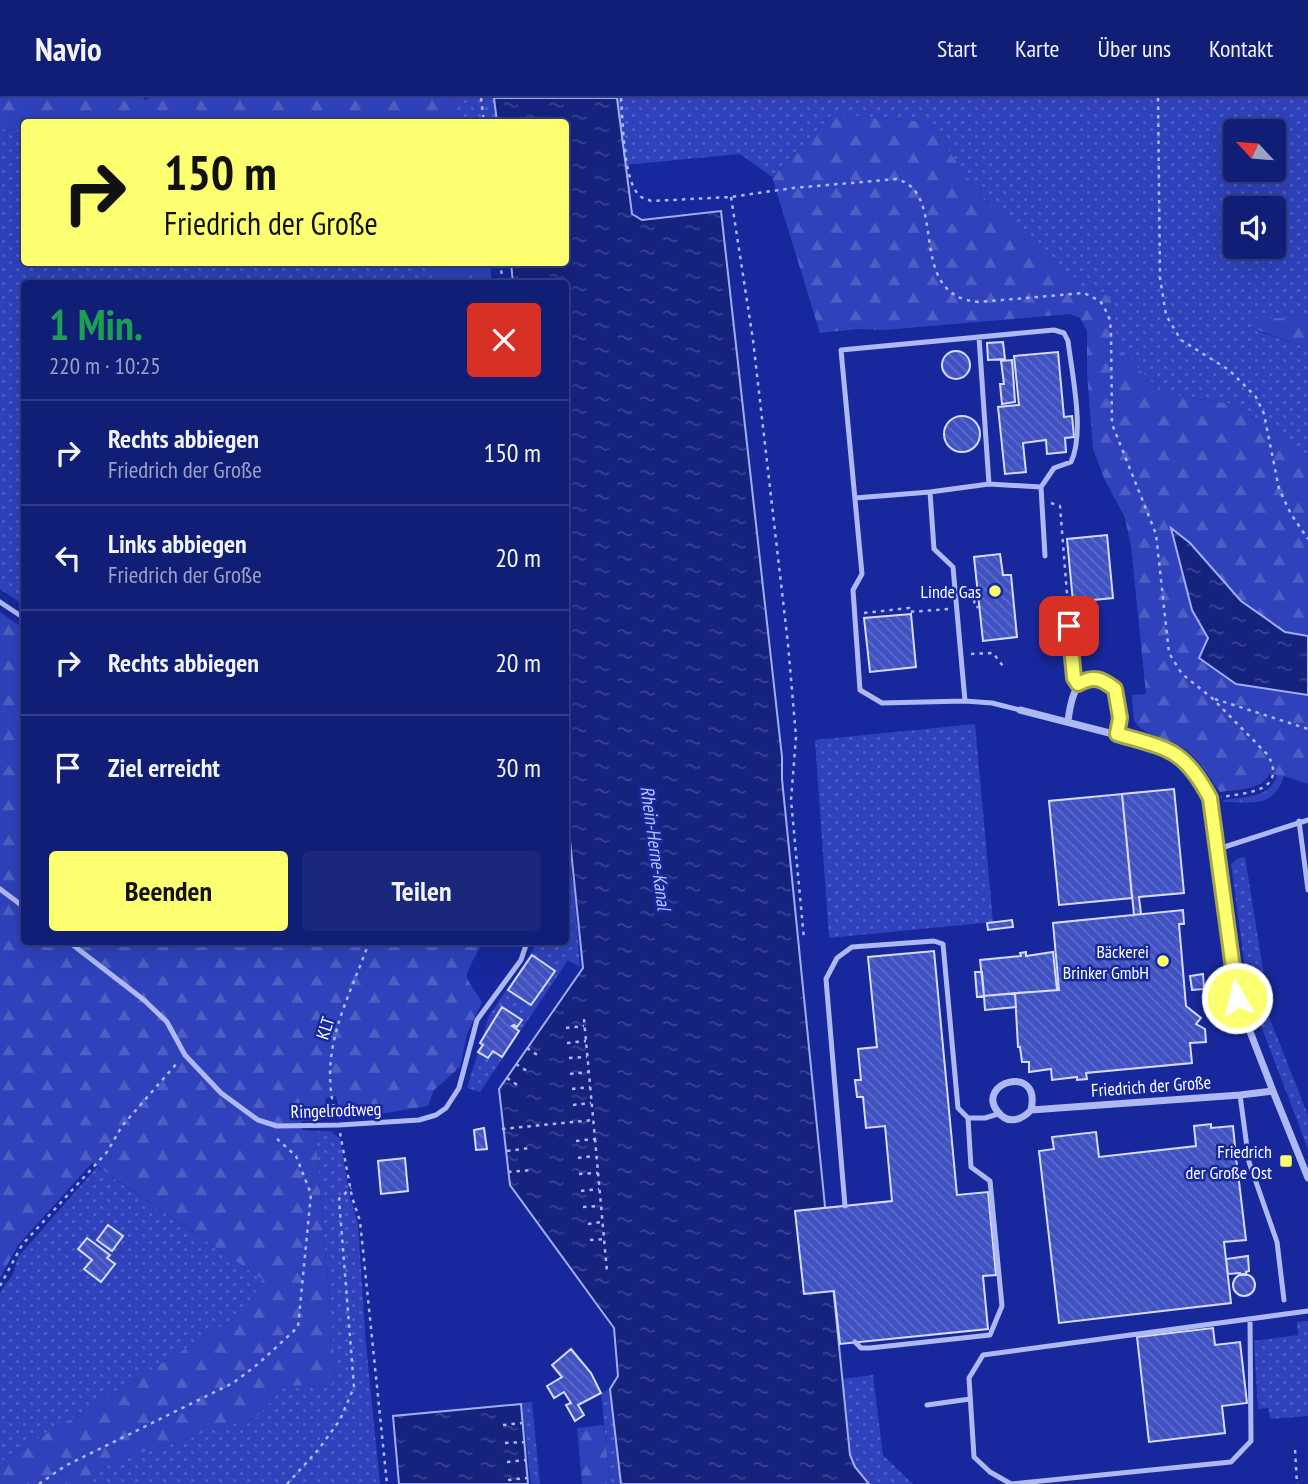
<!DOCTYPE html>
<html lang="de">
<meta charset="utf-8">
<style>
body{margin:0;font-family:"PT Sans Narrow",sans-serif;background:#1a277a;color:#f1f3f6;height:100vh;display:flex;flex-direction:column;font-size:26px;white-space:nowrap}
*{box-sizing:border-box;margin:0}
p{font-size:23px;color:#9ca2c5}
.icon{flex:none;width:38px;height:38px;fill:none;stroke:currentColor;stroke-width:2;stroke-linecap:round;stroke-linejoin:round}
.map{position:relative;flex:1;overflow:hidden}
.panel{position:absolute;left:21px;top:182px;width:548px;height:665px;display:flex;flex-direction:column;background:#111e75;border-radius:7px;box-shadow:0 7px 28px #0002,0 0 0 2px #303c87}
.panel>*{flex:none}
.hud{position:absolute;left:21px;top:21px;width:548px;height:147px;border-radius:7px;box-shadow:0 7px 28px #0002,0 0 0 2px #303c87;background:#fcff6f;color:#111;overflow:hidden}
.needle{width:46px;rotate:296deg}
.buttons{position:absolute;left:1223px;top:21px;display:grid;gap:14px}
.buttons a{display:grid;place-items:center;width:63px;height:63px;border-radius:7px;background:#111e75;box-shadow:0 7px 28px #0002,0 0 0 2px #303c87;font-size:35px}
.pin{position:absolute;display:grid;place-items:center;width:60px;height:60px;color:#fff;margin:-30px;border-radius:14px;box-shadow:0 4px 10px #0006}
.me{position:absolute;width:77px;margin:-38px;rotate:352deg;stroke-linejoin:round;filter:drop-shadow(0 0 5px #0008)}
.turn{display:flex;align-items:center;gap:24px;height:147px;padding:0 28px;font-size:32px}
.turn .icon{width:91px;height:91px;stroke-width:2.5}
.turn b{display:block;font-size:49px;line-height:60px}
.round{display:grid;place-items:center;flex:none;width:74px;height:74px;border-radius:7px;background:#1a277a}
.head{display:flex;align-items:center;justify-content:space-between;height:119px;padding:0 28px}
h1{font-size:42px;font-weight:600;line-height:52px;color:#1e9e55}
.cta{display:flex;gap:14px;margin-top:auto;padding:14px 28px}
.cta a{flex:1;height:80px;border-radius:7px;background:#fcff6f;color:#111;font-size:28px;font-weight:600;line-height:80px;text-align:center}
.cta a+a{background:#1a277a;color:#f1f3f6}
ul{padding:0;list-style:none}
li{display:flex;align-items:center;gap:21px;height:105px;padding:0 28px;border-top:2px solid #303c87}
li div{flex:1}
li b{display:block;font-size:26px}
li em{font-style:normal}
header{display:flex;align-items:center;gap:42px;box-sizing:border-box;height:98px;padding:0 35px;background:#111e75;border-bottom:2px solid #303c87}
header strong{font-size:33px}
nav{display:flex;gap:38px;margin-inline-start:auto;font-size:24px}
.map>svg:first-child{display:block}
</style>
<header>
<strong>Navio</strong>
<nav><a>Start</a><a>Karte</a><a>Über uns</a><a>Kontakt</a></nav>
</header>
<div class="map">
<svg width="1308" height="1386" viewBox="0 0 1308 1386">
<defs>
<pattern id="grass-dots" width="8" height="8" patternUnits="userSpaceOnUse" patternTransform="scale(1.75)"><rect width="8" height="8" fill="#2f42bb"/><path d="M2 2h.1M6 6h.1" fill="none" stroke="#4e5ec5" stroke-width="1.8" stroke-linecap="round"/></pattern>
<pattern id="forest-firs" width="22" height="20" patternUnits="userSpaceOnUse" patternTransform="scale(1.75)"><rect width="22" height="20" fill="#2f42bb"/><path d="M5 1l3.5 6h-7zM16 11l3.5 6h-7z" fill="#4e5ec5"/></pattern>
<pattern id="water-ripples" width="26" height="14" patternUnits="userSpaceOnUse" patternTransform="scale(1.75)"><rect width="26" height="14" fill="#16237e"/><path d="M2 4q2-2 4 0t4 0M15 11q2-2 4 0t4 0" fill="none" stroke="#394491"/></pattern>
<pattern id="building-back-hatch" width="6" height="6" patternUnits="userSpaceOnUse" patternTransform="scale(1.75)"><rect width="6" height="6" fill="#4052c2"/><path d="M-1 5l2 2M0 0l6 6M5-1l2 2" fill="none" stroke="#5d6ccb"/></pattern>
</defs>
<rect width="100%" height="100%" fill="#17289c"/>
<!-- grass -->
<path fill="url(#grass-dots)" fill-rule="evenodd" d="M454,0H494L497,24H460Z
M617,0H1308V220H1300L1257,233L1308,250V358L1237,307L1162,295L1118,249L1111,200L1057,171L981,99L929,24L833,16L772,79L740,56L625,67ZM1236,33H1274V72H1236ZM1236,110H1274V149H1236Z
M0,31L24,32V164L432,165L436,185L24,186V507L0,491Z
M975,626L993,824L829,840L815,642Z
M565,749L574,790L580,869L568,862L480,994L467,990L489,918L533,852L534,844H565Z
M1245,759L1266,890L1248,892L1231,766L1237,761Z
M1267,904L1268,916L1308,1017V1051L1255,912L1261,905Z
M315,1033H331L340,1041L349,1096L358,1126L366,1246L380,1386H82L101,1371L132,1357L176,1345L219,1329L256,1320L285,1288L334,1287L335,1268Z
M97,1069L262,1181L249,1212L0,1364V1194L13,1176L18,1159Z
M1308,1223V1318L1270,1321L1268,1310L1258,1311L1254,1243L1298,1237L1297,1224Z
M873,1277L883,1357L913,1386H869L858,1375L852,1364L842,1281Z
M610,1291L621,1386H610L601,1295Z
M532,1304L540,1386H531L522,1305Z"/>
<!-- forest -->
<path fill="url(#forest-firs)" d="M0,0H143L145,2L150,0H454L460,24H24V32L0,31Z
M833,16L929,24L981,99L1057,171L1111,200L1118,249L1162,295L1237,307L1308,358V538L1285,534L1241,503L1190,445L1172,432L1192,512L1208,540L1300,595L1308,597V686L1284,678C1273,711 1252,704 1223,704L1224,702C1243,699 1271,700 1277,677L1269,676C1261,693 1237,691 1220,694C1209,680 1202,664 1186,652C1171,640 1146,640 1134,623L1132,597L1146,596L1131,448L1125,420L1104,380L1093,351L1087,276V233L1080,220L1070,216L884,232L858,231L820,235L772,79Z
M432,165H490L492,185H436Z
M1255,220H1308V250L1257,232Z
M0,514L24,531V844H482C480,852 465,873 467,880C469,885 478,897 482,904L467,936L460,969L434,992L428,1008L374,1017L344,1014L341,1013L336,998L326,1000L322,1022L302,1023V1032L315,1033L335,1268L334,1287L285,1288L256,1320L219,1329L176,1345L132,1357L101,1371L82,1386H0V1364L249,1212L262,1181L92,1065L18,1147L0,1180Z
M604,1327L610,1386H582L577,1330Z"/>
<!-- water -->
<path fill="url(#water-ripples)" stroke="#a0adf5" stroke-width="2" d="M494,0H617L632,116L642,122L721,113L782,659V681L850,1357L855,1369L869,1386H621L610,1291L618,1278L614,1230L510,1087L499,991L583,870L565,693V186L513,185L511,165L565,164V24H497Z
M1171,430L1190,445L1241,503L1285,534L1308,538V597L1236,586L1199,560L1208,540L1192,512Z
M521,1306L528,1386H399L393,1318Z"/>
<!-- building -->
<path fill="url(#building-back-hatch)" stroke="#d6dbfc" stroke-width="2" d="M1003,244L1005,261L988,262L987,245Z
M942 267a14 14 0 1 1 28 0a14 14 0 1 1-28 0Z
M1058,254L1064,319L1072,318L1074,339L1065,340L1066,354L1047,356L1046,342L1023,345L1026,374L1005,376L998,309L1019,307L1014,258Z
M1012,262L1015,304L1002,306L1000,286H1004L1001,263Z
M944 336a18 18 0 1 1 36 0a18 18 0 1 1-36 0Z
M1107,437L1113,500L1073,504L1067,441Z
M1000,456L1003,477H1011L1017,539L983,543L974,459Z
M1090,511L1091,525L1072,527L1071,513Z
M911,516L916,569L870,574L864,520Z
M1174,691L1184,795L1139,799L1141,816L1134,817L1122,696Z
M1122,696L1132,800L1059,807L1049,703Z
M1183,812L1184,826H1179L1186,908L1201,920L1196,926L1205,931L1206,944L1190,945L1192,965L1086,975L1087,981L1077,982V979L1052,982L1051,971L1029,974V964H1022L1020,949H1018L1015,895L1059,892L1053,825Z
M1012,822L1013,829L988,832L987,825Z
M934,853L957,1097L988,1094L996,1177L983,1178L988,1231L840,1246L834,1193L804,1196L795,1113L892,1103L885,1028L866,1030L863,999H857L855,982H861L858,951L877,949L868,859Z
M1026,854V858L1053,854L1057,892L984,898L980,862L1021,858L1020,855Z
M532,857L555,873L531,907L508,892Z
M975,874H982L984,898L977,899Z
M1203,876L1204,891L1192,892L1190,878Z
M1015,895L1016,909L985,912L984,898Z
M502,909L522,922L517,929L514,927L512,928L519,933L502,959L493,953L488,960L478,954L483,947L480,945Z
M1211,1026V1030L1233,1028L1237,1069L1235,1070L1236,1075H1238L1246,1142L1224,1144L1231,1205L1059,1225L1039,1053L1054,1051L1052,1039L1096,1034L1099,1059L1196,1048L1194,1028Z
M484,1030L487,1051L476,1052L474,1032Z
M405,1060L408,1093L381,1096L378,1063Z
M108,1127L123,1138L112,1153L97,1142Z
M87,1140L110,1157L107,1160L115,1166L101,1184L84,1171L92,1162L78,1151Z
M1248,1158L1249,1173L1246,1174V1177H1241L1240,1175L1228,1176L1226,1161Z
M1233 1187a11 11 0 1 1 22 0a11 11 0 1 1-22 0Z
M1213,1230L1215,1247L1240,1244L1247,1305L1222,1308L1225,1335L1149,1344L1137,1239Z
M571,1251L591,1275L601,1295L578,1307L584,1317L575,1323L566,1307L571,1305L564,1294L554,1300L547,1288L562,1279L552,1267Z"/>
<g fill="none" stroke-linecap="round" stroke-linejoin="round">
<!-- path -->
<path stroke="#aeb8f2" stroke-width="2.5" stroke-dasharray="3.5 5" stroke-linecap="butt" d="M481,0L484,24
M621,0C623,23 623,84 640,98C643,101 647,101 651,103L731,99L793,90L896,81C951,94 903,198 979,204L1084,195L1100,203L1105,211L1110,222L1111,236L1112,326L1156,436L1169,555L1182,576L1212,600L1268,657C1288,694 1245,695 1221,699
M1158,0L1160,180L1166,217L1181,242L1229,272L1256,299L1264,316L1279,391L1291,416L1308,441
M731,99L753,242L788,546L796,639L791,702L804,841
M500,164L503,186
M1051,405L1060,408L1069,521
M965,494L973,493L975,509H979
M864,515L909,510V514L948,511
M971,556L993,555L1003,568
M1215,601L1308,631
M566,930L584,928
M567,945L586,943
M527,950L540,959
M569,960L587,959
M516,966L530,975
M570,976L588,974
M507,980L520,989
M572,991L590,989
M573,1007L591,1005
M336,1018C317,952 348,904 369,844
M502,1031L593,1022
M340,1035L352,1099L360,1123L387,1386
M595,1041L607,1174
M576,1043L595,1041L584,921
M507,1053L530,1050
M578,1060L595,1058
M508,1074L533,1072
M579,1076L598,1075
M581,1093L599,1091
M583,1109L600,1108
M588,1126L602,1124
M590,1142L604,1141
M0,1188L22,1147L107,1054L122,1028L178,964
M503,1327L522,1325
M505,1345L525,1344
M1295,1352L1297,1386
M507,1364L526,1362
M508,1382L527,1380
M39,1386L65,1368L233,1285L258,1266L298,1229L311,1096L296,1058L275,1039
M287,1386L318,1352L340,1322L354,1289L339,1101L351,1090"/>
<!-- service -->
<path stroke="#aeb8f2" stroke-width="5" d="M979,239L989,386
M1041,389L1045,458
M855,400L930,394
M0,504L24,520
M1069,528L1075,580L1078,586
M965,603L953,469L934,451L930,394L989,386L1041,389L1054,370L1071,364C1085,335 1072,276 1068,243L1064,235L1054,232L841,252L862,476L853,492L860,592L882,605L965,603L992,605L1020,612
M1299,723L1308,792
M1218,751L1308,722
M0,791L24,809
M69,844L144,902L167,924L185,957L221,995L258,1022L277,1028L339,1027L419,1022L436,1017L446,1010L459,990L477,922L521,862L527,844
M1240,997L1249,1064L1277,1144L1284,1202
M845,1108L826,881L837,860L852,849L934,843L943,846L958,1010L968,1020H985L998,1016
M1250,1221L1251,1343L1231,1364L1011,1386L990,1374L974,1359L969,1280L983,1257L1308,1213
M855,1244L861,1250H870L990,1237L1002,1208L990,1083L971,1069L968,1020
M927,1307L970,1301"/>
<!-- minor -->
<path stroke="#aeb8f2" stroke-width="7" d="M1020,612L1160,648L1184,661L1196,675L1210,700L1237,900L1273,993L1240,997L1031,1012C1022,1022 1008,1027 998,1014C974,985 1042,964 1031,1012
M1068,623C1072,591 1081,565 1115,591L1120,619L1117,636
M1273,993L1308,1080"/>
</g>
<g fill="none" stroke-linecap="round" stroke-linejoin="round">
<defs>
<path id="route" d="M1069,528L1074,580L1078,586C1094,577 1102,581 1115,591L1120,620L1117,636C1169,651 1184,651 1210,700L1237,900"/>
</defs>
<!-- route casing -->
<use href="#route" stroke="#a4a648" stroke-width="18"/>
<!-- route -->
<use href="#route" stroke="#fcff6f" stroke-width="12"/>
</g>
<!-- markers -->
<g fill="#fcff6f" stroke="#17289c" stroke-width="2.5">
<circle cx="995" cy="493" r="7"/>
<circle cx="1163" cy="863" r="7"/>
<rect x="1279" y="1056" width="14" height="14" rx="3.5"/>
</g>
<g text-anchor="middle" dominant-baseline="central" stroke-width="5" stroke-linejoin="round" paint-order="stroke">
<!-- poi labels -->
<g font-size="18" fill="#fff" stroke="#17289c" text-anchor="end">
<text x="981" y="493">Linde Gas</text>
<text x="1149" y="853">Bäckerei<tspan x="1149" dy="21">Brinker GmbH</tspan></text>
<text x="1272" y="1053">Friedrich<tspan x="1272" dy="21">der Große Ost</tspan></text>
</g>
<!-- street labels -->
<g font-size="18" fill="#fff" stroke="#17289c">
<text transform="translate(325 930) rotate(-72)">KLT</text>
<text transform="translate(1151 988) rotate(-4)">Friedrich der Große</text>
<text transform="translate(336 1012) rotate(-2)">Ringelrodtweg</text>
</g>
<!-- water labels -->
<g font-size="19" font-style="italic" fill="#bac4f9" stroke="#17289c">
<text transform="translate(656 750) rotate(82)">Rhein-Herne-Kanal</text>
</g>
</g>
</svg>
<div class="buttons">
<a><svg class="needle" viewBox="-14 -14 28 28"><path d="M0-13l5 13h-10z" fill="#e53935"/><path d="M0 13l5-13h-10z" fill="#9ca2c5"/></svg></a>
<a><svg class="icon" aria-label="sound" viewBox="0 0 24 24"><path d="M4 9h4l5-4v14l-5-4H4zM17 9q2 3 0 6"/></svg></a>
</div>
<div class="pin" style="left:1069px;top:528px;background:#d93025"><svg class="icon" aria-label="arrive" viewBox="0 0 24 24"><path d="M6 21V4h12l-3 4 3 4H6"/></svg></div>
<svg class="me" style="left:1237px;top:900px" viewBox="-20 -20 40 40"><circle r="17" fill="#fcff6f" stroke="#fff" stroke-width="3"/><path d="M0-11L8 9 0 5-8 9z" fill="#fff"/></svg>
<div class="hud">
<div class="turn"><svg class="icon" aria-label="right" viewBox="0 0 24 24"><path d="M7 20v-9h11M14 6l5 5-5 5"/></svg><div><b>150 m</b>Friedrich der Große</div></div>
</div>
<section class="panel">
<div class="head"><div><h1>1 Min.</h1><p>220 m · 10:25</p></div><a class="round" style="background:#d93025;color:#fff"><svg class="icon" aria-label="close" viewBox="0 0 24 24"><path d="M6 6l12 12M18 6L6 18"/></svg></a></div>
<ul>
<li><svg class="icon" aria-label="right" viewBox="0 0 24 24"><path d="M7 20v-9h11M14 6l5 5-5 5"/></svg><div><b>Rechts abbiegen</b><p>Friedrich der Große</p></div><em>150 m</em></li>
<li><svg class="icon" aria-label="left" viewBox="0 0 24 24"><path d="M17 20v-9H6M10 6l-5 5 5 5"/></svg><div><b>Links abbiegen</b><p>Friedrich der Große</p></div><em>20 m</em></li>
<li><svg class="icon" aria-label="right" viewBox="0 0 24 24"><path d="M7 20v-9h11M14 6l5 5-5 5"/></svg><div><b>Rechts abbiegen</b></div><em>20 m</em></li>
<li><svg class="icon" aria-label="arrive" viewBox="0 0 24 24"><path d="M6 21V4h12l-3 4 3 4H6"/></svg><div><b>Ziel erreicht</b></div><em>30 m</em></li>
</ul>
<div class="cta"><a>Beenden</a><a>Teilen</a></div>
</section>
</div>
